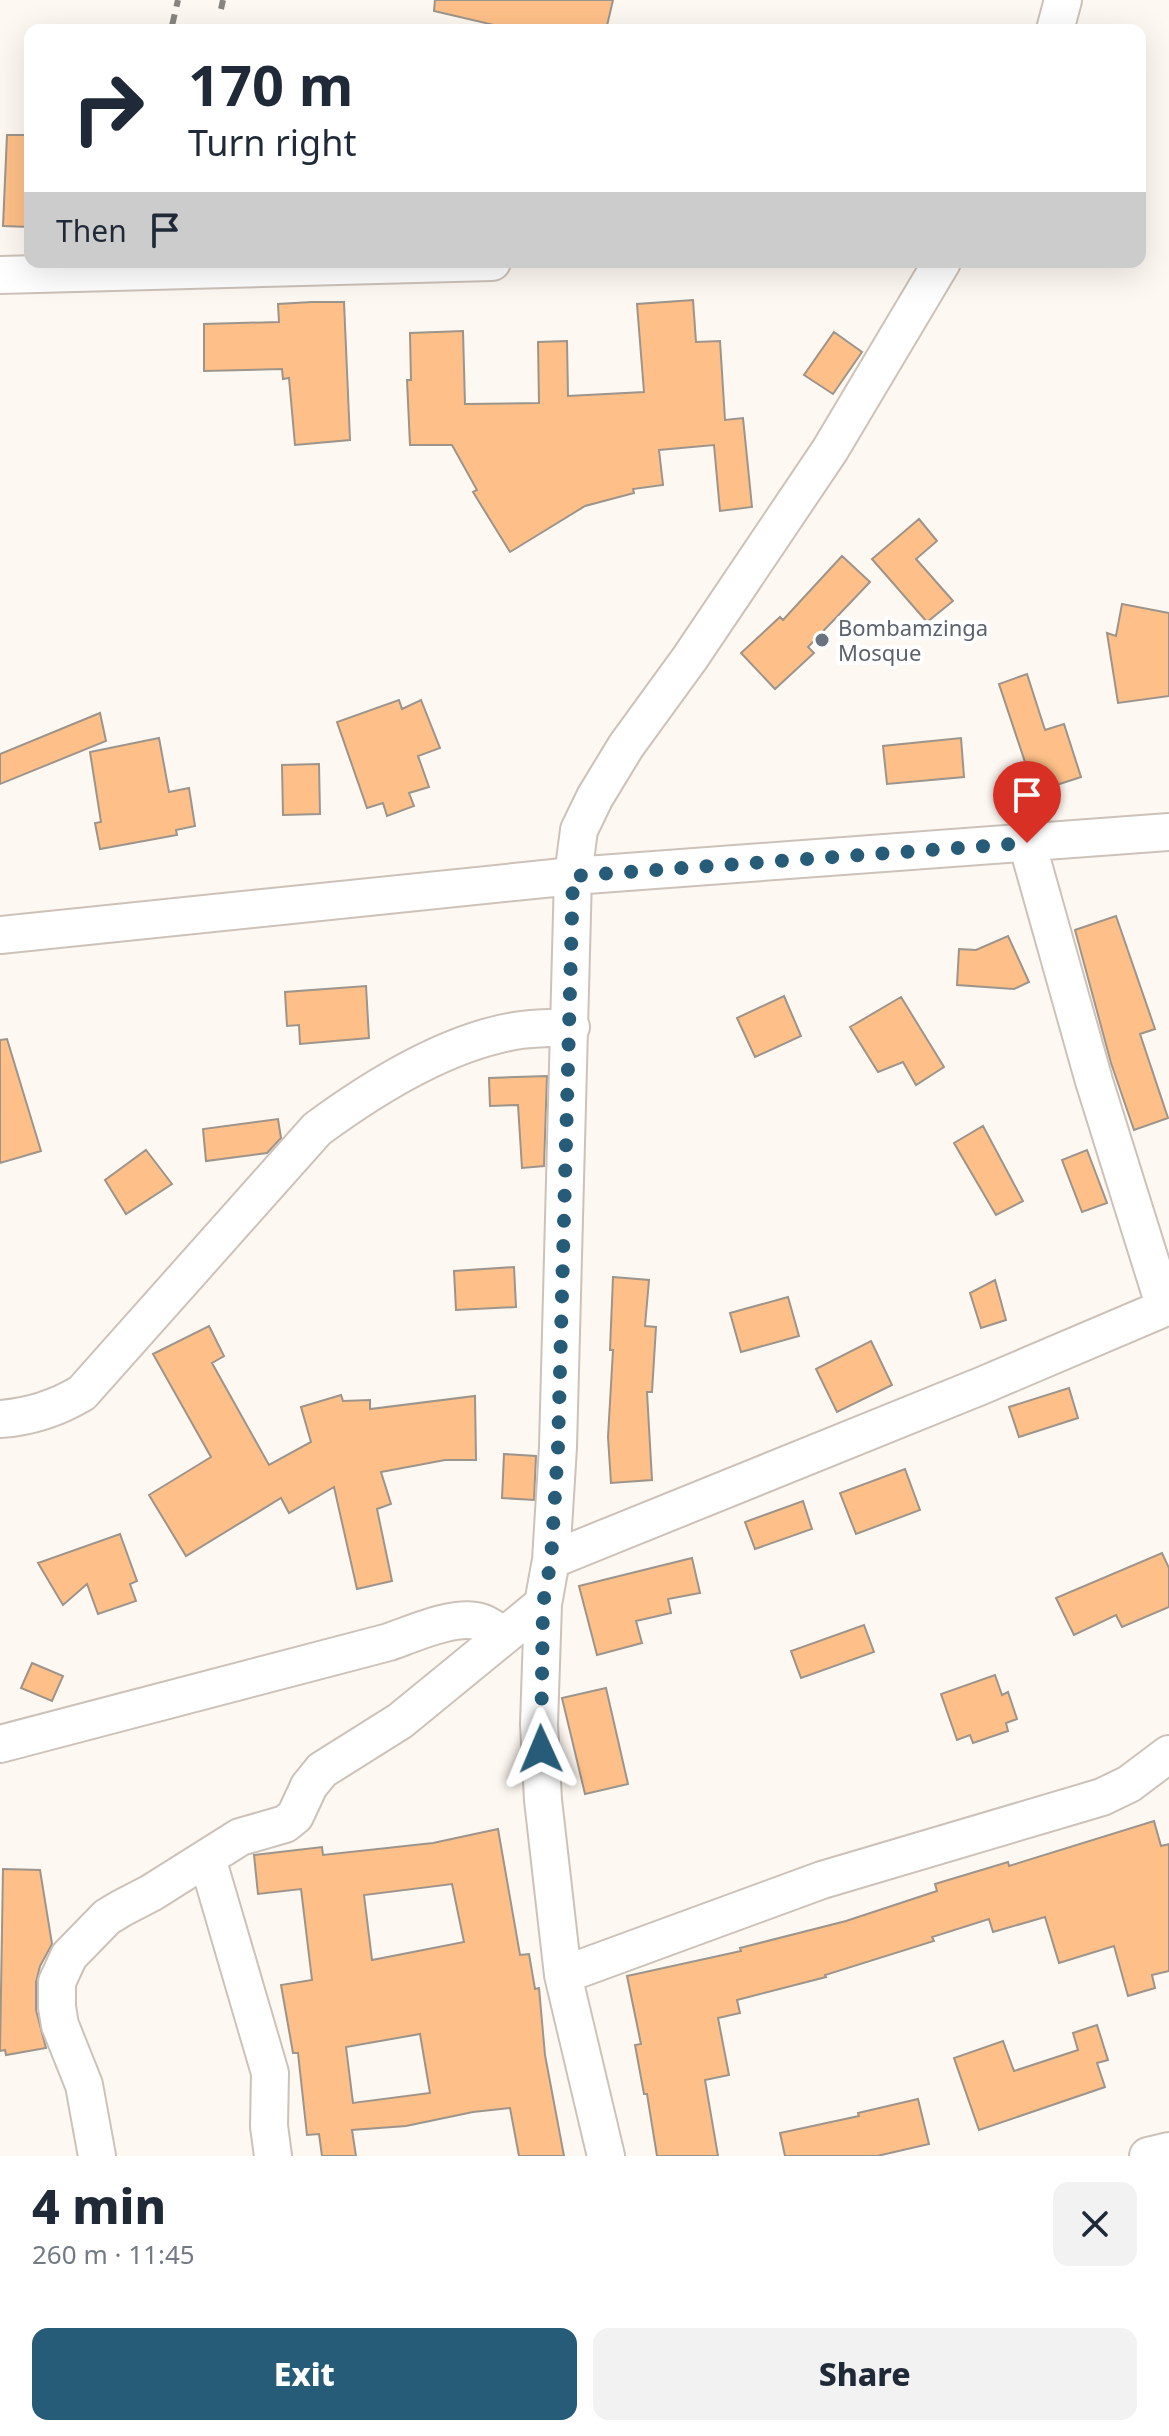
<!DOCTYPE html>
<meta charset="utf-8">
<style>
body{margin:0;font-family:"Noto Sans",sans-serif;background:#f2f2f3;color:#1f2937;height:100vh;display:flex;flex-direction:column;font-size:30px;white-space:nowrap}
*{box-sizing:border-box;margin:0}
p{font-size:26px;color:#747a83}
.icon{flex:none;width:44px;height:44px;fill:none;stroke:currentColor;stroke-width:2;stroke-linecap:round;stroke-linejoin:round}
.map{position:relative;height:2156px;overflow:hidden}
.drawer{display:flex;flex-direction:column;background:#fff;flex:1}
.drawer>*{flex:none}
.guide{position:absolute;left:24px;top:24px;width:1122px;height:244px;border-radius:16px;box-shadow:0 8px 32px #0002;background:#fff;color:#1f2937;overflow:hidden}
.pin{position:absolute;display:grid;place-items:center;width:68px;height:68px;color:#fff;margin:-82px -34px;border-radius:50% 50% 50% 0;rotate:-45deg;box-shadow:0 0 8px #0007}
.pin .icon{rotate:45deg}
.me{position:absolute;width:88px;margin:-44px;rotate:359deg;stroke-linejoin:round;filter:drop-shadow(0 0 6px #0008)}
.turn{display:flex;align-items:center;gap:28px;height:168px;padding:0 32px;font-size:36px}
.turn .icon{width:104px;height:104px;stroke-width:2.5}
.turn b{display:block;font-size:56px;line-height:68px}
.then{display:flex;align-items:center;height:76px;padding:0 32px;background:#0003;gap:16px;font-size:30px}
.round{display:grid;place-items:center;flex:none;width:84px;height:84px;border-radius:16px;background:#f2f2f3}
.overview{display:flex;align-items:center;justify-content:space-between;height:136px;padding:0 32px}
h1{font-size:48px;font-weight:800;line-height:60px}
.button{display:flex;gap:16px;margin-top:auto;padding:16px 32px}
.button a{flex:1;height:92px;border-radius:16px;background:#265c77;color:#fff;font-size:32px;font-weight:800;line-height:92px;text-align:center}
.button a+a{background:#f2f2f3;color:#1f2937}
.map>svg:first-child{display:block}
</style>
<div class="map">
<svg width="1169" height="2156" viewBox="0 0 1169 2156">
<rect width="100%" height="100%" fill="#fef8f2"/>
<!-- building -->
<path fill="#fec088" stroke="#9d948b" stroke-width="2" fill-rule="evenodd" d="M435,0H613L606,30H515L434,11Z
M7,135H30V227L3,226Z
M693,300L696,342L720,341L725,420L743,418L752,507L720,511L714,445L659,450L663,485L633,489L634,493L585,506L510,552L473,492L477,490L452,445H410L407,380H411L410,333L463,331L465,404L539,403L538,342L567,341L568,396L644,392L637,304Z
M312,302H344L350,440L295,445L289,378L283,379L282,369L204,371V324L279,322L278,304Z
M834,332L862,352L833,394L804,375Z
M919,519L937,541L916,559L953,601L927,622L872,559Z
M842,556L870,582L808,647L814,653L775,689L741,653L780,617L783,620Z
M1122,604L1169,613V696L1118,703L1107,633L1116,636Z
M1027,674L1045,730L1064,724L1081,777L1035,792L999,684Z
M399,700L402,709L421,700L440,748L418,756L429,787L409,793L414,806L387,816L383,803L367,808L337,722Z
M100,713L106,741L0,784V754Z
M159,738L169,792L189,788L195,826L176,830L177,835L100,849L95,823L101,822L90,752Z
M961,738L964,777L887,784L883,746Z
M319,764L320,814L283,815L282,765Z
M1116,916L1155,1029L1140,1034L1168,1118L1134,1130L1111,1063L1075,930Z
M1008,936L1029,982L1014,989L957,985L959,949L976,950Z
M366,986L369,1038L300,1044L299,1025L287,1026L285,992Z
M784,996L801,1036L755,1057L737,1018Z
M901,997L944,1067L916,1085L903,1062L878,1072L850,1027Z
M7,1039L41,1151L0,1163V1040Z
M547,1076L544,1166L522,1168L518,1105L490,1106L489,1078Z
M278,1119L281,1138L267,1153L206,1161L203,1129Z
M983,1126L1023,1201L996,1215L954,1143Z
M146,1150L172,1184L126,1214L105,1180Z
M1087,1150L1107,1203L1082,1212L1062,1160Z
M514,1267L516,1307L456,1310L454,1271Z
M613,1277L649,1280L645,1326L656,1327L652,1392H647L652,1480L611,1483L608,1437L613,1350H610Z
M995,1280L1006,1320L981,1328L970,1293Z
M788,1297L799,1336L741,1352L730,1313Z
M209,1326L224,1356L212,1363L269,1465L311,1442L301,1407L341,1395L343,1401L370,1400V1409L475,1396L476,1460H445L381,1472L391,1504L377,1509L392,1581L357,1589L334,1487L289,1513L281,1498L186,1556L149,1495L211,1457L153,1354Z
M871,1341L892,1385L837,1412L816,1369Z
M1069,1388L1078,1418L1019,1437L1009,1407Z
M504,1454L536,1456L534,1500L502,1498Z
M905,1469L920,1510L856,1534L840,1493Z
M803,1501L812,1529L755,1549L745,1522Z
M120,1534L137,1581L130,1584L136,1601L98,1614L87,1584L63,1605L38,1563Z
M1162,1553L1169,1568V1607L1122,1627L1116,1615L1074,1635L1056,1598Z
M692,1558L700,1593L668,1599L671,1613L636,1621L642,1643L597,1655L579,1586Z
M864,1625L874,1652L801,1678L791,1651Z
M32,1663L63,1676L52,1701L21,1688Z
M995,1675L1002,1695L1008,1692L1017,1719L1006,1723L1008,1731L973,1743L970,1735L957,1740L941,1694Z
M606,1688L628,1784L585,1794L562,1698Z
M1154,1821L1161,1846L1169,1844V1971L1152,1975L1155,1988L1128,1996L1114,1946L1059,1963L1045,1917L993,1932L989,1919L932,1937L934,1941L825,1975L826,1977L737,2000L740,2013L718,2018L729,2075L705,2080L718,2156H657L647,2094H644L635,2045L641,2044L627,1976L741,1951L740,1948L846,1921L937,1891L935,1884L1008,1862L1009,1866Z
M498,1829L520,1955L529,1954L535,1989L539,1988L545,2055L564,2156H519L510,2108L473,2112L406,2126L352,2130L356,2156H322L319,2134L307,2135L298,2053H293L281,1985L312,1980L301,1889L258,1894L254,1855L322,1847L323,1855L433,1843ZM452,1884L464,1942L372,1960L364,1895ZM420,2034L430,2093L353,2103L346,2047Z
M3,1869L40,1870L52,1944L40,1966L36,1982V2010L46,2048L6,2055L5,2050L0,2051Z
M1097,2025L1108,2060L1097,2063L1105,2087L979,2130L954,2058L1003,2041L1014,2071L1078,2050L1073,2033Z
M918,2099L929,2144L877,2156H785L780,2133L859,2116L858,2113Z"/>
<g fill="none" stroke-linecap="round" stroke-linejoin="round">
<defs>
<path id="street" d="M1055,30L1063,0
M0,275L492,262
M1027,843L1094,1081L1165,1308
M0,935L573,876L1169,832
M0,1419C30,1417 57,1408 82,1393L317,1129C374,1087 450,1040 521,1030C537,1028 555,1028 571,1027
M551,1560L981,1386L1169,1306
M0,1744L389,1642C412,1634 456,1614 480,1622C488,1624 495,1630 502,1635
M207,1858L270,2073L269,2126L273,2156
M563,1975L822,1880L1102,1797L1129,1784L1169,1754
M97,2156L84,2085L60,2025L57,2007V1982L69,1956L107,1917L122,1908L151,1893L240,1837L285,1824L295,1816L309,1786L322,1770L400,1721L543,1604
M606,2156L563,1975L543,1800L539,1724L543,1604L551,1560L558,1447L573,876L579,830L595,797L626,746L690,658L830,450L942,262
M1148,2156L1169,2151"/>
</defs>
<!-- street casing -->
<use href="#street" stroke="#ccc2b9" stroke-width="40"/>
<!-- street -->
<use href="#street" stroke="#fff" stroke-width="36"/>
<!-- rail -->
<path stroke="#88847f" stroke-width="6" stroke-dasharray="16 8" stroke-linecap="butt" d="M221,9L223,0
M171,30L178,0"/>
</g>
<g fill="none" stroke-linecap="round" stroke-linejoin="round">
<!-- route -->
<path stroke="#265c77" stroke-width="14" stroke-dasharray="0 25.2" d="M541,1749L543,1604L551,1560L558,1447L573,876L1027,843"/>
</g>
<!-- markers -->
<circle fill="#6b7280" stroke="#fff" stroke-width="3" cx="822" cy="640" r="8"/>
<g text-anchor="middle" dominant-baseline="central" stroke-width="8" stroke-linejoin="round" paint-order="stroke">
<!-- worship labels -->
<g font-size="22" fill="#5b616d" stroke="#fff" text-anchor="start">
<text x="838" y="627">Bombamzinga<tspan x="838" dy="25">Mosque</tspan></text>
</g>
</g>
</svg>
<div class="pin" style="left:1027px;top:843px;background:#d93025"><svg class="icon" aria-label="arrive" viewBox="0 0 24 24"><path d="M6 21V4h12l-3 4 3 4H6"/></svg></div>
<svg class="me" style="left:541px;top:1749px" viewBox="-20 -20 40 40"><path d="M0-17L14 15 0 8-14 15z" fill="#265c77" stroke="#fff" stroke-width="4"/></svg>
<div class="guide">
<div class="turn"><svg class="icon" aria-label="right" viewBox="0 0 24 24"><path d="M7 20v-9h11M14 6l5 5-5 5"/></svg><div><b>170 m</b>Turn right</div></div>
<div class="then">Then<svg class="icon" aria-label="arrive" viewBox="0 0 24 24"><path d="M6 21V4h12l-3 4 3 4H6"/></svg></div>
</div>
</div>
<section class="drawer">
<div class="overview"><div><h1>4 min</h1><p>260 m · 11:45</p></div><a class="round"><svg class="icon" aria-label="close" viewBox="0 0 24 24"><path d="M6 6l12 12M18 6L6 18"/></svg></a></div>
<div class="button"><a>Exit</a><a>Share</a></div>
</section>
